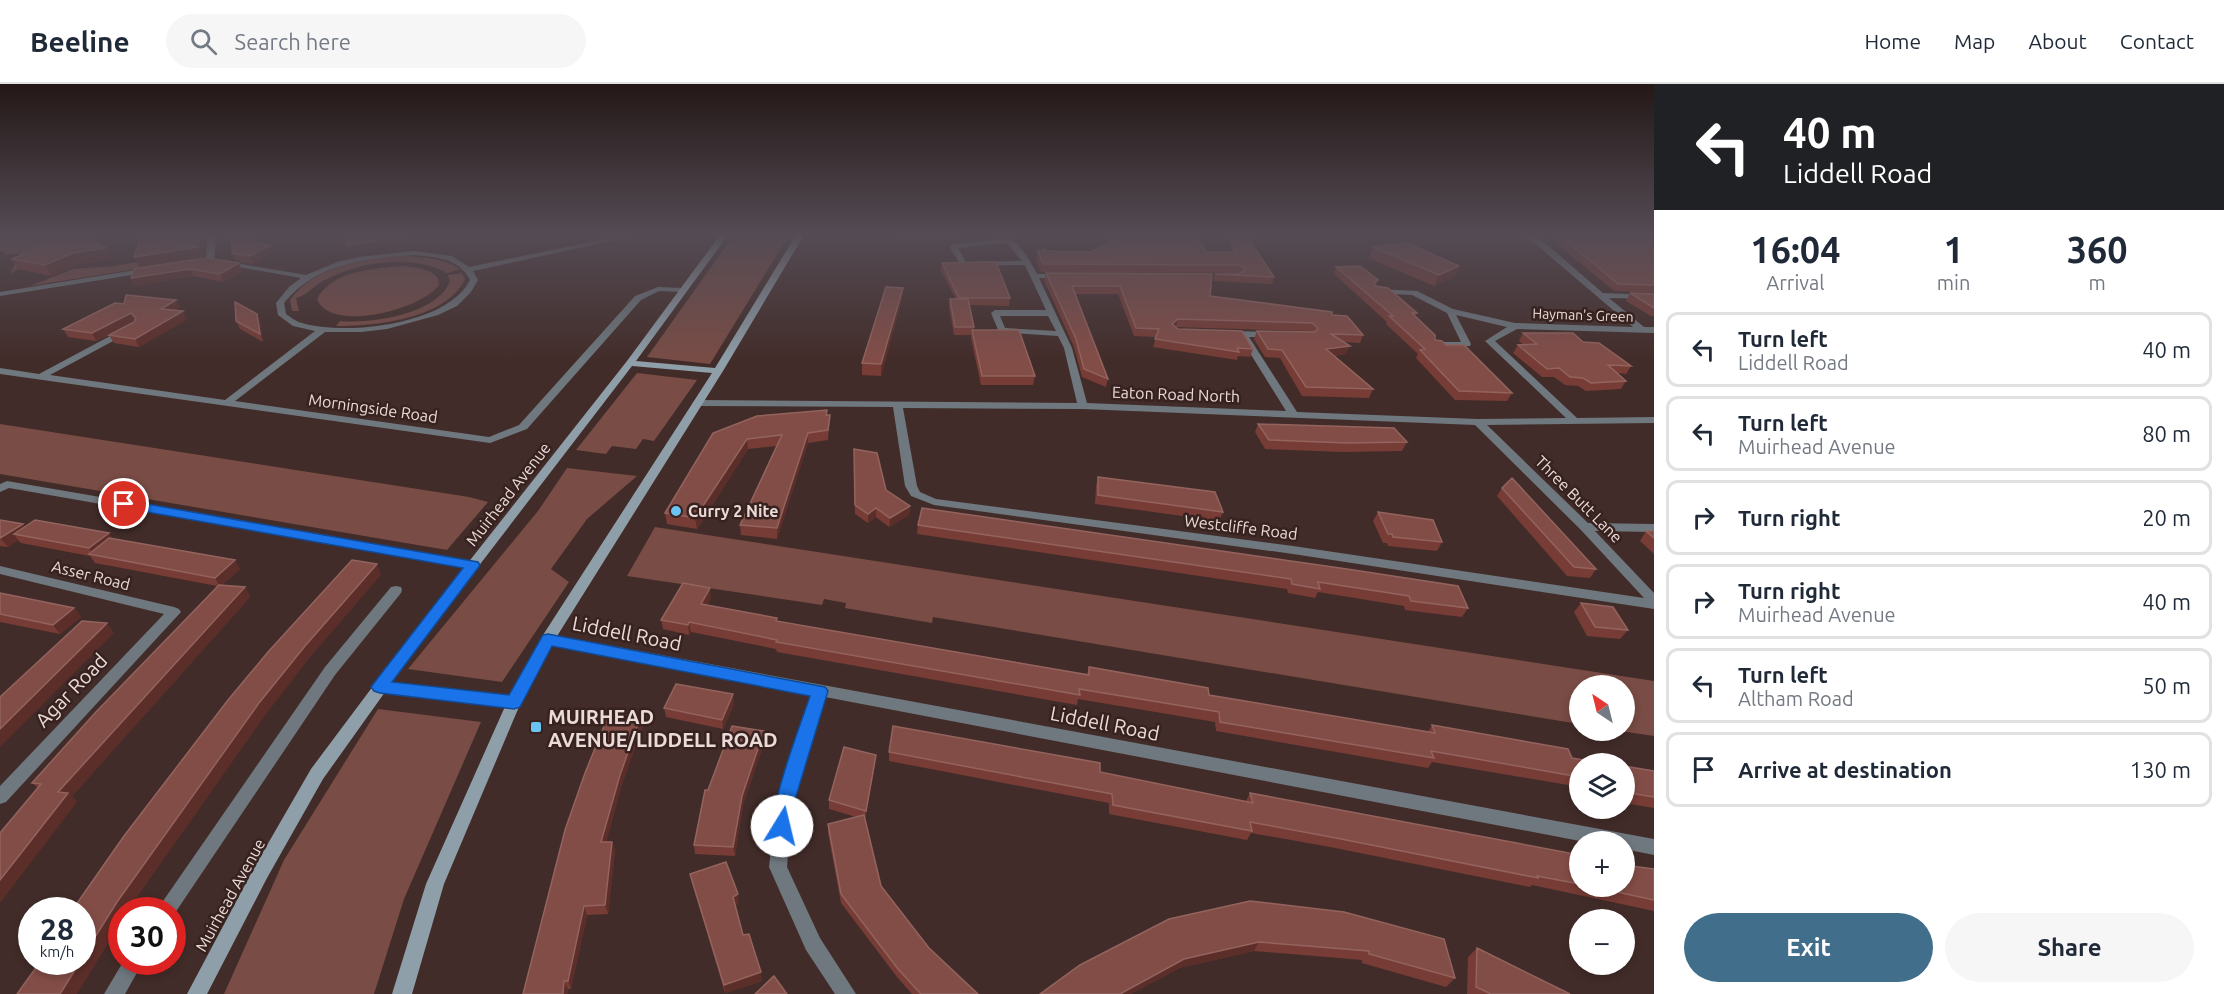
<!DOCTYPE html>
<meta charset="utf-8">
<style>
body{margin:0;font-family:Ubuntu,sans-serif;background:#f6f6f7;color:#1f2937;height:100vh;display:flex;flex-direction:column;font-size:22px;white-space:nowrap}
*{box-sizing:border-box;margin:0}
p{font-size:20px;color:#747a83}
.icon{flex:none;width:33px;height:33px;fill:none;stroke:currentColor;stroke-width:2;stroke-linecap:round;stroke-linejoin:round}
.map{position:relative;flex:1;overflow:hidden}
.drawer{display:flex;flex-direction:column;background:#fff;width:570px}
.drawer>*{flex:none}
.guide{background:#202124;color:#fff;overflow:hidden}
.needle{width:39px;rotate:325deg}
.tools{position:absolute;left:1569px;top:591px;display:grid;gap:12px}
.tools a{display:grid;place-items:center;width:66px;height:66px;border-radius:50%;background:#fff;box-shadow:0 3px 9px #0003;font-size:30px}
.speed{position:absolute;left:18px;top:813px;display:flex;gap:12px;font-size:30px;font-weight:700;text-align:center}
.speed>*{display:grid;place-content:center;width:78px;height:78px;border-radius:50%;background:#fff;box-shadow:0 3px 9px #0003;line-height:1}
.speed small{font-size:15px;font-weight:400}
.speed .limit{border:9px solid #d22;background:#fff;color:#111}
.pin{position:absolute;display:grid;place-items:center;width:51px;height:51px;color:#fff;margin:-26px;border:3px solid #fff;border-radius:50%;box-shadow:0 2px 6px #0007}
.me{position:absolute;width:66px;margin:-33px;rotate:9deg;stroke-linejoin:round;filter:drop-shadow(0 0 4px #0008)}
.turn{display:flex;align-items:center;gap:21px;height:126px;padding:0 30px;font-size:27px}
.turn .icon{width:78px;height:78px;stroke-width:2.5}
.turn b{display:block;font-size:42px;line-height:51px}
.eta{display:flex;justify-content:space-evenly;align-items:center;height:102px;text-align:center}
.eta b{font-size:36px;font-weight:700;line-height:42px}
.button{display:flex;gap:12px;margin-top:auto;padding:12px 30px}
.button a{flex:1;height:69px;border-radius:36px;background:#416e8b;color:#fff;font-size:24px;font-weight:700;line-height:69px;text-align:center}
.button a+a{background:#f6f6f7;color:#1f2937}
ul{padding:0;list-style:none}
li{display:flex;align-items:center;gap:18px;height:75px;margin:0 12px 9px;padding:0 18px;border:3px solid #e0e1e3;border-radius:12px}
li div{flex:1}
li b{display:block;font-size:22px}
li em{font-style:normal}
header{display:flex;align-items:center;gap:36px;box-sizing:border-box;height:84px;padding:0 30px;background:#fff;border-bottom:2px solid #e0e1e3}
header strong{font-size:28px}
nav{display:flex;gap:33px;margin-inline-start:auto;font-size:21px}
.search{width:420px;height:54px;background:#f6f6f7;display:flex;align-items:center;gap:15px;box-sizing:border-box;padding:0 21px;border-radius:33px;color:#747a83;font-size:22px}
main{display:flex;flex:1;min-height:0}
.map>svg:first-child{display:block}
</style>
<header>
<strong>Beeline</strong>
<div class="search"><svg class="icon" aria-label="search" viewBox="0 0 24 24"><circle cx="10" cy="10" r="6"/><path d="M15 15l6 6"/></svg>Search here</div>
<nav><a>Home</a><a>Map</a><a>About</a><a>Contact</a></nav>
</header>
<main>
<div class="map">
<svg width="1654" height="910" viewBox="0 0 1654 910">
<rect width="100%" height="100%" fill="#422c29"/>
<!-- green -->
<path fill="#794c45" d="M0,151H58L18,185L10,190L20,169L3,171L5,167L0,168Z
M178,151H201L198,175L30,202L73,185L114,182L143,177L163,157Z
M734,151H789L710,280L647,273Z
M404,172C425,173 442,174 460,185L447,189C412,169 357,178 323,197C312,203 307,211 296,214L299,227H292L290,216C315,181 364,175 404,172Z
M403,182L419,184L431,188L438,194L439,201C422,225 331,250 317,215C331,187 375,184 403,182Z
M462,189L465,195C446,235 376,242 336,242L340,237C371,240 438,230 450,197L448,191Z
M637,289L697,296L654,357L643,355L636,365L612,362L606,370L576,366Z
M0,340L469,413L488,418L447,466L0,390Z
M567,384L637,392L587,435L551,485L569,498L502,598L408,585L538,427Z
M655,443L1654,597V652L1620,647L1624,646V602H1580L1579,640L933,533L932,539L845,524L846,519L824,515L822,521L627,492Z
M378,625L481,638L404,815L374,910H224L284,776Z"/>
<g fill="none" stroke-linecap="round" stroke-linejoin="round">
<!-- street -->
<path fill="#6e787e" fill-rule="evenodd" d="M208,151H216L214,177L210,179L195,180V176L206,175Z
M625,151H640L473,187L478,196L471,208L457,222L438,231L387,245L361,248H325L235,317L489,353L519,341L635,212L658,203L685,204V208H682L659,207L641,216L527,345L490,359L0,290V284L39,290L125,244L129,247L128,249L50,291L225,316L315,247L293,242L278,231L276,219L289,203L301,194L226,181H223V177L306,191L337,178L359,173L414,167L452,172L469,183ZM414,171C436,173 459,174 470,196C448,241 345,252 302,239C296,238 291,233 286,230L284,219C318,178 365,175 414,171Z
M1000,151C1015,151 1030,176 1037,190H1060L1064,192L1060,194H1039L1072,264L1087,319L1286,327L1240,253H1228L1224,250L1228,247L1271,248L1274,249V253H1249L1297,328L1478,335L1566,334L1485,257L1507,243L1456,231L1471,260L1470,262L1433,263L1432,261L1436,258H1461L1447,229L1412,211L1377,209L1373,207L1377,205L1417,207L1453,225L1515,239L1633,243L1538,162L1518,151H1528L1544,158L1603,209L1654,211V215L1609,214L1644,243H1654V249L1517,245L1495,257L1577,334L1654,333V339L1487,341L1588,439L1654,440V448L1595,447L1654,509V525L1293,470L934,421L911,412L905,402L893,323L697,322L692,319L697,316L1077,319L1064,264L1058,252L999,248L991,229L995,226H1046L1025,181L961,182L949,162L953,160L1004,155ZM1007,159L1022,177L966,178L958,164ZM1000,232H1048L1056,247L1005,244ZM903,324L1083,325L1475,341L1581,446L1644,514L1293,462L936,415L920,408L917,402Z
M148,184H151V188L0,212V208Z
M7,397L473,477L479,481L473,485L9,404L0,408V400Z
M0,482L174,523L179,525L181,528L6,718L0,720V702L164,530L0,490Z
M396,502L401,503L402,506L401,509L335,591L173,832L172,826H158L161,820L325,583L391,503Z
M548,550L1654,755V771L1624,765V758H1585L825,613L792,722L787,783L820,854L856,910H835L806,866L769,783L776,722L811,610L543,559L541,555L543,551Z
M379,597L514,612L519,614L521,618L519,622L514,624L379,609L374,607L372,603L374,599Z
M123,878H143L125,910H104Z"/>
<!-- secondary -->
<path fill="#8f9fa9" fill-rule="evenodd" d="M720,151H728L636,277L715,284L796,151H804L723,287L554,557L521,618L444,800L412,910H392L426,800L507,618L543,551L712,289L632,282L425,552L323,695L267,794L207,910H187L255,782L311,685L415,546L627,277Z"/>
</g>
<!-- wall -->
<path fill="#773c35" d="M232,151H252V158L271,161L274,168L253,180L235,176L232,169Z
M898,151H973V152L902,158Z
M1109,151H1194L1207,168H1232L1227,151H1246L1274,193L1272,200L1213,197L1215,190H1239L1237,189L1041,188L1036,174L1038,167L1090,168L1111,158Z
M1553,151H1622L1654,153V209L1614,207L1551,155Z
M81,153L111,175L79,180L51,192L18,185L12,175Z
M1373,163L1459,182L1454,193L1434,202L1369,174Z
M239,179L242,187L223,198L193,192L135,202L131,194L134,185Z
M942,179L1010,214L1009,222L969,221L974,243V246L1035,292L1033,301H981L971,254V251H954L949,223L950,215H956L941,187Z
M1336,183L1378,196L1376,202L1417,229L1415,232L1435,256L1446,261L1512,309L1507,317L1455,316L1416,274L1418,270L1386,240L1387,238L1334,190Z
M1046,189L1210,212L1332,231L1363,251L1360,259L1344,258L1346,270L1334,272L1373,305L1369,314L1302,312L1280,274L1265,273L1254,255L1257,247L1311,248L1309,247L1176,243L1178,245L1253,265L1250,273L1238,272L1237,276L1153,263L1156,253L1134,252L1118,210H1075L1108,295L1106,303L1082,293L1074,263L1044,196Z
M903,204L902,215L881,292L862,291V279Z
M1630,209L1654,210V232H1651L1626,217Z
M124,220L180,223L175,226L187,235L139,263L114,259L109,251L134,238L96,257L68,253L63,245Z
M236,237L260,238L263,258L240,245Z
M1523,249L1583,258L1631,282L1626,290L1618,289L1626,297L1621,305L1586,307L1578,302L1565,301L1554,293H1542L1513,269L1518,261H1524L1519,257Z
M827,331H830L828,356L808,359L777,455L741,451L740,441L777,362L748,365L697,445L667,440L665,429L713,349Z
M1258,340L1407,358L1402,367L1343,368L1265,365L1255,348Z
M854,374L886,406L910,422L909,431L889,443L876,433L868,439L855,430Z
M1098,393L1223,428L1219,437L1095,420L1096,402Z
M1502,404L1596,485L1590,494L1567,492L1497,412Z
M1378,428L1442,458L1437,467L1388,462L1387,459H1383L1373,437Z
M0,436L25,443L113,455L240,485L222,501L245,503L250,513L72,712L77,718L38,704L32,699L217,502L95,479L90,472L21,459L18,456L8,463L0,462Z
M918,441L1347,485L1468,524L1462,533L1405,526L1404,522L1318,508L1315,514L1288,509L1287,505L917,450Z
M1646,447H1654V470L1640,457Z
M0,509L74,524L81,533L60,550L0,538Z
M711,513L707,521L777,537L1087,590L1089,583L1209,611L1428,648L1432,641L1572,674L1580,680V703L1432,678L1428,684L1216,647L1215,638L1078,615L1077,621L777,568L776,565L691,548L689,551L663,545L661,536Z
M1581,519L1628,546L1620,555L1587,552L1574,528Z
M734,620L723,645L666,633L664,624Z
M641,632L643,641L622,700L606,758H612L615,767L608,830L587,831L571,905L523,910Z
M764,647L765,656L743,721L735,772L695,770L694,761L708,706Z
M889,668L1100,688L1246,717L1250,709L1580,771V802H1624L1654,785V827L1532,801L1530,803L1330,763L1251,749L1247,756L1109,730V719L889,677Z
M875,681L865,736L881,802L929,864L978,910H912L897,893L841,819L828,749V740L856,733L829,725V716Z
M1624,682L1654,687V724L1624,719Z
M690,790L739,819L735,821L743,851L762,897L725,909L692,799Z
M1344,828L1455,894L1446,903L1362,879V876L1254,867L1179,884L1131,910H1040Z
M1477,864L1570,910H1467L1468,873Z"/>
<!-- shaded-wall -->
<path fill="#5c2e29" d="M249,151H252V164L249,157Z
M402,151H403L404,160L349,168L346,161Z
M271,161L274,168L253,180L250,172Z
M199,163L204,173L140,183L134,173Z
M106,164L111,175L79,180L51,192L45,181L73,169Z
M239,179L242,187L223,198L220,190Z
M1459,182L1454,193L1434,202L1439,191Z
M190,185L193,192L135,202L131,194Z
M903,204L902,215L881,292V280Z
M176,216L180,223L165,232L161,225Z
M183,227L187,235L139,263L135,255Z
M131,229L135,237L96,257L92,249Z
M257,230L260,238L263,258L260,250Z
M1178,235L1176,243L1170,248L1172,240Z
M1350,262L1346,270L1323,273L1326,265Z
M808,349V359L777,455V444Z
M747,355L748,365L697,445L695,434Z
M910,422L909,431L889,443L890,434Z
M876,424V433L868,439V430Z
M23,440L29,449L14,450L18,456L8,463L0,454Z
M109,449L115,458L94,471L89,464Z
M235,476L240,485L220,503L215,494Z
M377,480L381,491L311,572L266,630L128,826H122V837L77,910H60L80,878H82V874L117,818L259,619L305,562Z
M245,503L250,513L72,712L77,718L0,819V796L58,708Z
M710,504L711,513L702,529L701,520Z
M74,524L81,533L60,550L53,541Z
M689,538L691,548L689,551L688,541Z
M107,539L114,549L0,663V645Z
M733,610L734,620L723,645L722,636Z
M641,632L643,641L622,700L604,767L601,758L620,691Z
M764,647L765,656L743,721L735,772L733,763L742,712Z
M876,671L875,681L865,736L866,727Z
M612,758L615,767L608,830L605,821Z
M738,810L739,819L734,822L733,813Z
M584,822L587,831L571,905L568,897Z
M1259,858L1254,867L1179,884L1131,910H1120L1184,875Z
M761,888L762,897L725,909L724,901Z
M564,897L568,905V910H563Z"/>
<!-- building -->
<path fill="#834d47" stroke="#93635e" stroke-width="1.5" d="M46,151H78L106,164L73,169L45,181L12,175L40,163Z
M232,151H249V157L271,161L250,172L232,169Z
M347,151H402V153L346,161Z
M1113,151H1194L1207,168H1236L1231,151H1246L1274,193L1215,190H1240L1245,185L1239,181L1043,180L1038,167L1044,165L1046,167L1090,168L1115,156Z
M1559,151H1622L1654,153V201L1618,200Z
M141,152L199,163L134,173Z
M1407,159L1459,182L1439,191L1373,163Z
M207,174L239,179L220,190L190,185L131,194L134,185Z
M996,178L1010,214H959L942,179Z
M1360,182L1378,196L1374,199L1375,202L1388,204L1417,229H1412L1435,251V256L1442,257L1446,261H1464L1512,309L1459,307L1420,266L1425,265L1389,232H1393L1336,183Z
M1046,189L1212,190L1210,212L1332,228V231L1347,232L1363,251L1331,250L1350,262L1326,265L1373,305L1306,303L1282,266L1268,265L1257,247L1315,248L1318,244L1312,239L1178,235L1172,240L1178,245L1242,247L1253,265L1237,264L1239,268L1155,255L1159,245L1136,244L1120,202H1072L1108,295L1084,285L1076,255Z
M886,203L903,204L881,280L862,279Z
M1630,209L1654,210V224L1635,212Z
M126,211L176,216L161,225L183,227L135,255L109,251L134,238L136,234L131,229L92,249L63,245L115,219L124,220Z
M950,215H968L974,243H955Z
M235,218L257,230L260,250L236,237Z
M972,246H1019L1035,292H982Z
M1523,249H1573L1583,258L1599,259L1631,282L1608,281L1626,297L1591,299L1583,294L1570,293L1559,284L1547,285L1518,261L1537,260Z
M827,326L826,331H830L828,346L808,349L777,444L740,441L782,351L747,355L695,434L665,429L713,349L757,332Z
M1258,340L1394,344L1407,358L1347,359L1269,356Z
M854,365L877,369L886,406L910,422L890,434L876,424L868,430L855,421Z
M1098,393L1215,408L1223,428L1098,411Z
M1512,394L1596,485L1574,483L1502,404Z
M922,424L1347,485L1458,502L1468,524L1411,517L1409,512L1318,498L1320,505L1292,500L1291,495L918,441Z
M1378,428L1433,436L1442,458L1393,453L1392,450H1388Z
M0,436L23,440L0,454Z
M35,436L109,449L89,464L14,450Z
M1646,447H1654V454Z
M109,454L235,476L215,494L89,470Z
M352,476L377,480L305,562L259,619L117,818L82,874V826H76L77,825H73L124,752L228,616L268,568Z
M683,499L710,504L701,520L777,534L776,537L1089,591V583L1208,604L1209,611L1435,649L1432,641L1568,665L1572,674L1607,680H1580V693L1431,667L1434,674L1220,638L1219,628L1079,605L1080,611L776,558L777,556L689,538L688,541L661,536Z
M219,501L245,503L58,708L68,709L0,796V749L41,700L32,699L95,629Z
M0,509L74,524L53,541L0,530Z
M1581,519L1613,523L1628,546L1595,543Z
M82,537L107,539L0,645V613Z
M676,600L733,610L722,636L664,624Z
M609,630L641,632L620,691L601,758H612L605,821L584,822L568,897H564L563,910H523L565,746L585,689Z
M732,642L764,647L742,712L733,763L694,761L705,706H708Z
M893,642L1100,679V688L1253,719L1250,709L1580,771V800L1537,792L1538,794L1336,754L1250,738L1252,747L1113,721L1112,710L889,668Z
M844,663L876,671L866,727L829,716Z
M1624,682L1654,687V713L1624,708Z
M864,731L881,802L929,864L978,910H921L898,885L841,810L828,740Z
M726,778L738,810L733,813L743,851L749,850L761,888L724,901L690,790Z
M1624,781L1654,785V816L1589,802H1624Z
M1250,817L1344,828L1444,855L1455,894L1369,870V867L1259,858L1184,875L1120,910H1040L1080,881L1169,835Z
M1477,864L1570,910H1491L1476,903Z
M40,878H80L60,910H17Z
M774,892L787,910H755Z"/>
<!-- sky -->
<linearGradient id="sky" x2="0" y2="1"><stop stop-color="#241817"/><stop offset="0.54" stop-color="#544b54"/><stop offset="1" stop-color="#544b54" stop-opacity="0"/></linearGradient>
<rect width="1654" height="278" fill="url(#sky)"/>
<!-- route -->
<path fill="#1a73e8" stroke="#114b97" stroke-width="1.5" d="M124,416L478,478L480,481L478,484L392,598L509,611L543,551L548,550L825,603L828,607L793,722L788,748L782,751L775,748C766,728 802,637 810,612L552,562L520,623L514,625L380,609L374,607L371,603L374,599L463,484L119,423L117,420L119,417Z"/>
<!-- markers -->
<g fill="#6ac3f1" stroke="#37221f" stroke-width="2">
<circle cx="676" cy="427" r="6"/>
<rect x="530" y="637" width="12" height="12" rx="3"/>
</g>
<g text-anchor="middle" dominant-baseline="central" stroke-width="5" stroke-linejoin="round" paint-order="stroke">
<!-- far-street labels -->
<g font-size="14" fill="#eadbd9" stroke="#37221f">
<text transform="translate(1583 231) rotate(2)">Hayman's Green</text>
</g>
<!-- street labels -->
<g font-size="16" fill="#eadbd9" stroke="#37221f">
<text transform="translate(1176 310) rotate(2)">Eaton Road North</text>
<text transform="translate(373 324) rotate(8)">Morningside Road</text>
<text transform="translate(508 410) rotate(-52)">Muirhead Avenue</text>
<text transform="translate(1579 415) rotate(45)">Three Butt Lane</text>
<text transform="translate(1241 443) rotate(7)">Westcliffe Road</text>
<text transform="translate(91 491) rotate(14)">Asser Road</text>
<text transform="translate(230 811) rotate(-61)">Muirhead Avenue</text>
</g>
<!-- poi labels -->
<g font-size="16" font-weight="bold" fill="#eadbd9" stroke="#37221f" text-anchor="start">
<text x="688" y="427">Curry 2 Nite</text>
</g>
<!-- near-street labels -->
<g font-size="20" fill="#eadbd9" stroke="#37221f">
<text transform="translate(627 549) rotate(11)">Liddell Road</text>
<text transform="translate(71 606) rotate(-46)">Agar Road</text>
<text transform="translate(1105 639) rotate(11)">Liddell Road</text>
</g>
<!-- near-poi labels -->
<g font-size="20" font-weight="bold" fill="#eadbd9" stroke="#37221f" text-anchor="start">
<text x="548" y="632">MUIRHEAD<tspan x="548" dy="23">AVENUE/LIDDELL ROAD</tspan></text>
</g>
</g>
</svg>
<div class="tools">
<a><svg class="needle" viewBox="-14 -14 28 28"><path d="M0-13l5 13h-10z" fill="#e53935"/><path d="M0 13l5-13h-10z" fill="#747a83"/></svg></a>
<a><svg class="icon" aria-label="layers" viewBox="0 0 24 24"><path d="M12 4l9 5-9 5-9-5zM3 14l9 5 9-5"/></svg></a>
<a>+</a>
<a>−</a>
</div>
<div class="speed"><div>28<small>km/h</small></div><div class="limit">30</div></div>
<div class="pin" style="left:124px;top:420px;background:#d93025"><svg class="icon" aria-label="arrive" viewBox="0 0 24 24"><path d="M6 21V4h12l-3 4 3 4H6"/></svg></div>
<svg class="me" style="left:782px;top:742px" viewBox="-20 -20 40 40"><circle r="19" fill="#fff"/><path d="M0-13L10 11 0 6-10 11z" fill="#1a73e8"/></svg>
</div>
<section class="drawer">
<div class="guide">
<div class="turn"><svg class="icon" aria-label="left" viewBox="0 0 24 24"><path d="M17 20v-9H6M10 6l-5 5 5 5"/></svg><div><b>40 m</b>Liddell Road</div></div>
</div>
<div class="eta">
<div><b>16:04</b><p>Arrival</p></div>
<div><b>1</b><p>min</p></div>
<div><b>360</b><p>m</p></div>
</div>
<ul>
<li><svg class="icon" aria-label="left" viewBox="0 0 24 24"><path d="M17 20v-9H6M10 6l-5 5 5 5"/></svg><div><b>Turn left</b><p>Liddell Road</p></div><em>40 m</em></li>
<li><svg class="icon" aria-label="left" viewBox="0 0 24 24"><path d="M17 20v-9H6M10 6l-5 5 5 5"/></svg><div><b>Turn left</b><p>Muirhead Avenue</p></div><em>80 m</em></li>
<li><svg class="icon" aria-label="right" viewBox="0 0 24 24"><path d="M7 20v-9h11M14 6l5 5-5 5"/></svg><div><b>Turn right</b></div><em>20 m</em></li>
<li><svg class="icon" aria-label="right" viewBox="0 0 24 24"><path d="M7 20v-9h11M14 6l5 5-5 5"/></svg><div><b>Turn right</b><p>Muirhead Avenue</p></div><em>40 m</em></li>
<li><svg class="icon" aria-label="left" viewBox="0 0 24 24"><path d="M17 20v-9H6M10 6l-5 5 5 5"/></svg><div><b>Turn left</b><p>Altham Road</p></div><em>50 m</em></li>
<li><svg class="icon" aria-label="arrive" viewBox="0 0 24 24"><path d="M6 21V4h12l-3 4 3 4H6"/></svg><div><b>Arrive at destination</b></div><em>130 m</em></li>
</ul>
<div class="button"><a>Exit</a><a>Share</a></div>
</section>
</main>
